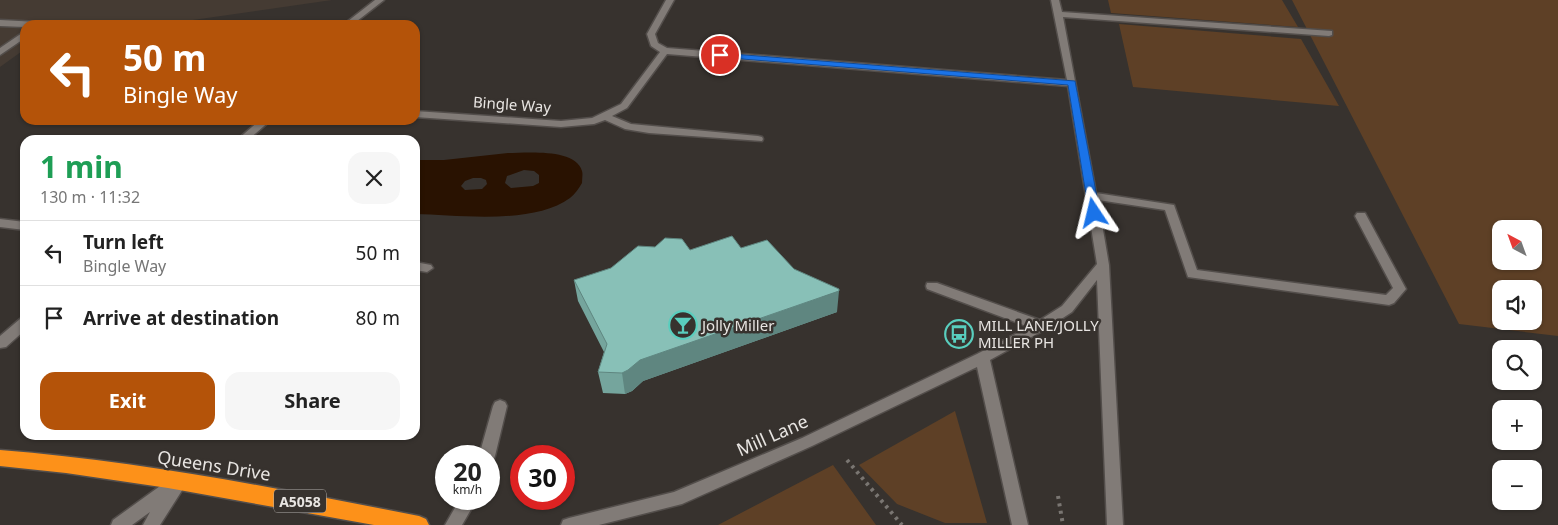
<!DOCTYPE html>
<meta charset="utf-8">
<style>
body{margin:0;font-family:"Noto Sans",sans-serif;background:#f6f6f6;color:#222;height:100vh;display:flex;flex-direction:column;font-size:19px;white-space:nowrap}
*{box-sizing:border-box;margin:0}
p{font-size:16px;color:#767676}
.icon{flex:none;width:28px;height:28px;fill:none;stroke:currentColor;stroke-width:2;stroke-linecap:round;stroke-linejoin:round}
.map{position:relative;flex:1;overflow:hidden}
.panel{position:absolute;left:20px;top:135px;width:400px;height:305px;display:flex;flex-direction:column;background:#fff;border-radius:15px;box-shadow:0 1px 4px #0004}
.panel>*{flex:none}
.guide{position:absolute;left:20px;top:20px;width:400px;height:105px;border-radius:15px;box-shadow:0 1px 4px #0004;background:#b45309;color:#fff;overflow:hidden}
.needle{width:32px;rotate:319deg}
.fabs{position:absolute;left:1492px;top:220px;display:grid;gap:10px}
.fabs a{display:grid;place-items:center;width:50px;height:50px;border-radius:10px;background:#fff;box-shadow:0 1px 4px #0004;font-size:25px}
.speed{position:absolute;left:435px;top:445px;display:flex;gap:10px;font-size:25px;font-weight:700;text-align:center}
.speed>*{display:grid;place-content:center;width:65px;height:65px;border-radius:50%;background:#fff;box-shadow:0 1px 4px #0004;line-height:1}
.speed small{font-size:12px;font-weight:400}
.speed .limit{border:8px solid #d22;background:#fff;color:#111}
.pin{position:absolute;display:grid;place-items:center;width:42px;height:42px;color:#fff;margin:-21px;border:2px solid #fff;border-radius:50%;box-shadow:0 1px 5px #0007}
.me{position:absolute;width:55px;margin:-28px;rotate:350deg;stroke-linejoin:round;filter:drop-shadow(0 0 4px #0008)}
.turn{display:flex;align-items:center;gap:18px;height:105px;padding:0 20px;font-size:22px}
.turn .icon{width:65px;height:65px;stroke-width:2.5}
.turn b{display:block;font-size:35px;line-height:42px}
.round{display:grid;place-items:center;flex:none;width:52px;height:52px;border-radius:15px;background:#f6f6f6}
.overview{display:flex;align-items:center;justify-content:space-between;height:85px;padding:0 20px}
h1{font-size:30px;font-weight:700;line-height:38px;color:#1e9e55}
.button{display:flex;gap:10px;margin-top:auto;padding:10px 20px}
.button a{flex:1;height:58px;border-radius:15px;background:#b45309;color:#fff;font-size:20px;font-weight:700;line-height:58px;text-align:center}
.button a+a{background:#f6f6f6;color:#222}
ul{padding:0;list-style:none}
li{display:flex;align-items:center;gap:15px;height:65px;padding:0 20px;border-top:1px solid #e0e0e0}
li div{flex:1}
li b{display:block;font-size:19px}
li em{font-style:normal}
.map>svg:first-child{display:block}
</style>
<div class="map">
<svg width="1558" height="525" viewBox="0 0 1558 525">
<rect width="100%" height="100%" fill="#37322e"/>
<!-- built -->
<path fill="#453b33" d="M0,0H332L179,22L25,25V49L0,67Z"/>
<!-- green -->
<path fill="#5e4026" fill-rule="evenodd" d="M1108,0H1282L1298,27L1111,13Z
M1292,0H1558V336L1459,324ZM1501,229H1534V261H1501ZM1501,289H1534V321H1501Z
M1119,24L1301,39L1339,106L1133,87Z
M955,411L987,523H945L897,504L859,465Z
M833,465L876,525H718Z"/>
<!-- water -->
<path fill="#291201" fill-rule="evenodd" d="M508,153C527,153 575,148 582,171C583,174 582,179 582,183C579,188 575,194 570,198C533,225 459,215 415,214V160H444ZM524,170L534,171L539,175V183L533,186L511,188L505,183L507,176ZM473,178H481L486,180L487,184L482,189L465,190L461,186L465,181Z"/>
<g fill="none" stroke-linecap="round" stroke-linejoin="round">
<defs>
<path id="minor" d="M375,0H384L352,25H343Z
M666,0H674L655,34L658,43L667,48L1067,80L1051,0H1059L1062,12L1332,31V35L1329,36L1063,17L1096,193L1174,205L1197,270L1386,295L1393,288L1355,216L1357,213H1365L1406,289L1394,303L1389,305L1188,277L1165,210L1098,200L1109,265L1123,525H1107L1097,280L1072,312L1046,329L990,360L1028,525H1012L977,367L812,446L682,504L599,525H561L563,520L569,518L674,492L802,438L977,354L1029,327L927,289L926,286L927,283H937L1040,320L1062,306L1097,264L1068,86L667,54L627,108L612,116L631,124L758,136L762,137L763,139L762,141L649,133L625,129L605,120L594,124L561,127L415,117V111L561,121L592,118L621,104L660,52L651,46L647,34Z
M0,20L38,22L42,25H25V27L0,26Z
M25,31V38L0,55V48Z
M260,120H271L248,140H237Z
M0,219L25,222V230L0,227Z
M415,262L431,265L433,268L427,272L415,270Z
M25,317V330L6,347L0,348V336L20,319Z
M500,400L505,402L507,406L495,456L493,461L489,462V456H479L493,406L495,402Z
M180,474L186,476L188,481L160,525H143L150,512L132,525H111L113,520L174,476Z
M460,499H477L462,525H445Z"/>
<path id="highway" d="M0,450C141,461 281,489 419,516L426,519L429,525H374L168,488L66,473L0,466Z"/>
</defs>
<!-- minor casing -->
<use href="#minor" stroke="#534e4b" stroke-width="3"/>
<!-- highway casing -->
<use href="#highway" stroke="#534e4b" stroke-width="3"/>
<!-- path -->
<path stroke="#7a7672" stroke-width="4" stroke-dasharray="3 4.5" stroke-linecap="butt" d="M847,460L902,525
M1058,496L1063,525"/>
<!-- minor -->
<use href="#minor" fill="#817b77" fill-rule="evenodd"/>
<!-- highway -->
<use href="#highway" fill="#fd9119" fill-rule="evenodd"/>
</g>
<!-- wall -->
<path fill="#75a59d" d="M741,248L794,269L837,312L643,381L632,391L625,394L603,393L598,372L604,352L578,301L574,280L690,250Z"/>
<!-- shaded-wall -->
<path fill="#5f8680" d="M839,291L837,312L643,381L632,391L625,394L622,373L640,360Z"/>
<!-- building -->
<path fill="#88c0b7" stroke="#5f8680" d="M732,236L741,248L767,240L794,269L839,289V291L640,360L628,370L622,373L598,372L607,344L574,280L611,268L638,246L655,247L665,238L682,239L690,250Z"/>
<!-- route -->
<path fill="#1a73e8" stroke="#114b97" d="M720,53L1075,81L1100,213L1094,216L1089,213L1068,85L717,57L715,55Z"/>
<!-- icons -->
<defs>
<symbol id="bar-ring" viewBox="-11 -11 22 22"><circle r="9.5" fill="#37322e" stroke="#59cebe" stroke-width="1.5"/><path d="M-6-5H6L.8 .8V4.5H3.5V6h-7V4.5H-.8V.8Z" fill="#59cebe"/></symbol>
<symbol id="bus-ring" viewBox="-11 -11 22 22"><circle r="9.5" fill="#37322e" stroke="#59cebe" stroke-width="1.5"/><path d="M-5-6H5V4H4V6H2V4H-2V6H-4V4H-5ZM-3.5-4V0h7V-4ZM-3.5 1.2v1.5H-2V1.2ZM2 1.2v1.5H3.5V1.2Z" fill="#59cebe"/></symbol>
</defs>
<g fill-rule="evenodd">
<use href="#bar-ring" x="667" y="309" width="32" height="32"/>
<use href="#bus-ring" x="943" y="318" width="32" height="32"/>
</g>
<g text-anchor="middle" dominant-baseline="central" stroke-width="5" stroke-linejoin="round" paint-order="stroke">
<!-- shield labels -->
<rect fill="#37322e" stroke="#b3afac" stroke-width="1" x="274" y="489.5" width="52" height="23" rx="4"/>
<g font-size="14" font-weight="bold" fill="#e8e5e2">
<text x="300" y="501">A5058</text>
</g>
<!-- street labels -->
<g font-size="15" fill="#e8e5e2" stroke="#37322e">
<text transform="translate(512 104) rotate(4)">Bingle Way</text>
</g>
<!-- poi labels -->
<g font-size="15" fill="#e8e5e2" stroke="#37322e" text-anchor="start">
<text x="702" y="325">Jolly Miller</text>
<text x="978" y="325">MILL LANE/JOLLY<tspan x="978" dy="17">MILLER PH</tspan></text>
</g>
<!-- near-street labels -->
<g font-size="18" fill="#e8e5e2" stroke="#37322e">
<text transform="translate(772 435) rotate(-24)">Mill Lane</text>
<text transform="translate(214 465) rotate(9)">Queens Drive</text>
</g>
</g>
</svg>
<div class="fabs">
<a><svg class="needle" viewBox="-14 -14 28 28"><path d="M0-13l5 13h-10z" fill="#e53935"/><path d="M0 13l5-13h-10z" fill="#767676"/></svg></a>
<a><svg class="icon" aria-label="sound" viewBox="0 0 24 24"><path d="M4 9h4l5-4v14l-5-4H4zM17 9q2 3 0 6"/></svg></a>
<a><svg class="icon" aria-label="search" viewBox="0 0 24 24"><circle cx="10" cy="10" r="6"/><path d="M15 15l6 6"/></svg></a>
<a>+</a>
<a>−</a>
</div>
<div class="speed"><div>20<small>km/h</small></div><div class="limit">30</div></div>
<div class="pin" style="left:720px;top:55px;background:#d93025"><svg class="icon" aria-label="arrive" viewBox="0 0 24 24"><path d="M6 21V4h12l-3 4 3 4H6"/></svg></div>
<svg class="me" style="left:1094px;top:213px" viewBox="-20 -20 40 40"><path d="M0-17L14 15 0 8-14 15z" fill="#1a73e8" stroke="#fff" stroke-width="4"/></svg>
<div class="guide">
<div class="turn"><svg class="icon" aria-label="left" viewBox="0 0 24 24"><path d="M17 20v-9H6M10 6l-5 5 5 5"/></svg><div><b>50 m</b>Bingle Way</div></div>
</div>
<section class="panel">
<div class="overview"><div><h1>1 min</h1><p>130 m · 11:32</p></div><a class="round"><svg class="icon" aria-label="close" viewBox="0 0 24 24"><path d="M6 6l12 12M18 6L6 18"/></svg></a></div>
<ul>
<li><svg class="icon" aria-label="left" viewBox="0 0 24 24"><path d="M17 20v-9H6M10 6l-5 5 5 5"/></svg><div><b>Turn left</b><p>Bingle Way</p></div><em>50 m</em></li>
<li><svg class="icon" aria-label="arrive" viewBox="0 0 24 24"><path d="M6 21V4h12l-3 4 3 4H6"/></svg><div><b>Arrive at destination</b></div><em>80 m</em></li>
</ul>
<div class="button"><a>Exit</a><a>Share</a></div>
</section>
</div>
